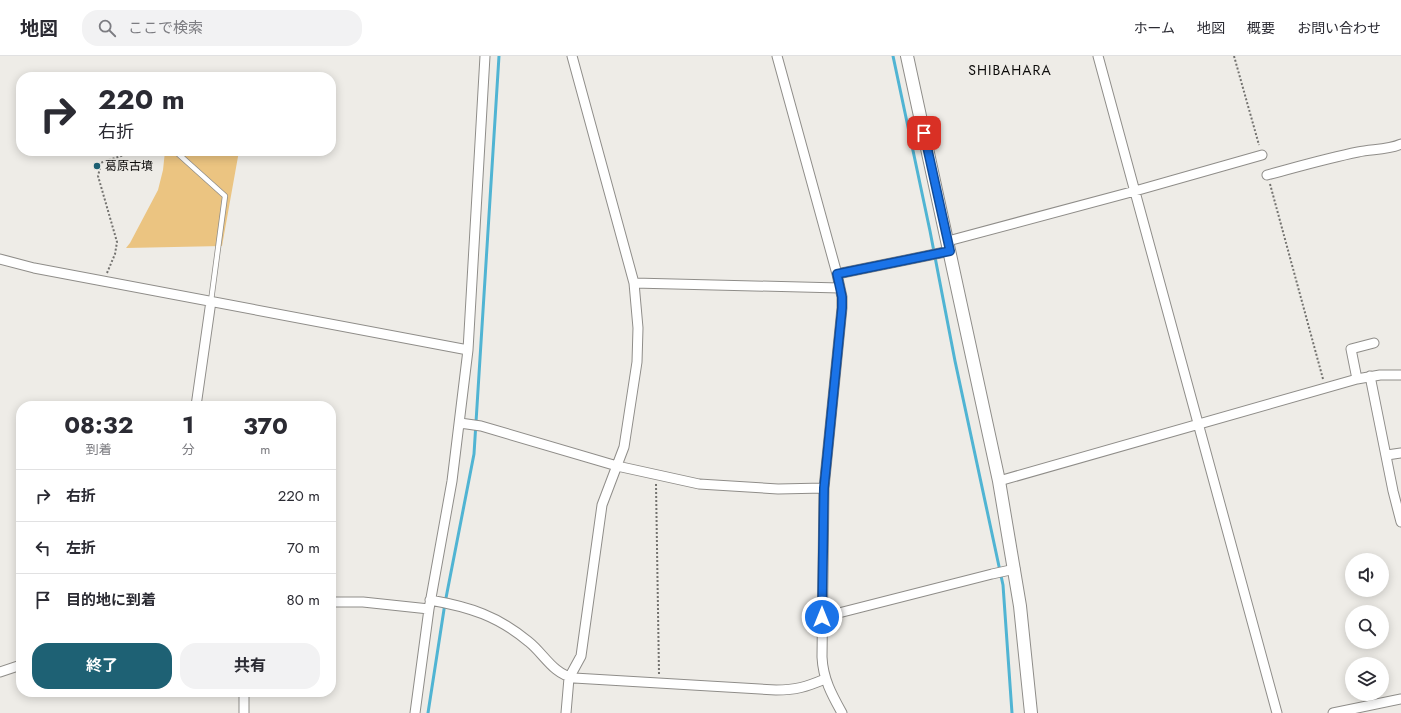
<!DOCTYPE html>
<html lang="ja">
<meta charset="utf-8">
<style>
body{margin:0;font-family:Jost,"Noto Sans JP",sans-serif;background:#f2f2f3;color:#2b2b33;height:100vh;display:flex;flex-direction:column;font-size:15px;white-space:nowrap}
*{box-sizing:border-box;margin:0}
p{font-size:13px;color:#7c7c81}
.icon{flex:none;width:22px;height:22px;fill:none;stroke:currentColor;stroke-width:2;stroke-linecap:round;stroke-linejoin:round}
.map{position:relative;flex:1;overflow:hidden}
.details{position:absolute;left:16px;top:345px;width:320px;height:296px;display:flex;flex-direction:column;background:#fff;border-radius:16px;box-shadow:0 2px 10px #0003}
.details>*{flex:none}
.banner{position:absolute;left:16px;top:16px;width:320px;height:84px;border-radius:16px;box-shadow:0 2px 10px #0003;background:#fff;color:#2b2b33;overflow:hidden}
.controls{position:absolute;left:1345px;top:497px;display:grid;gap:8px}
.controls a{display:grid;place-items:center;width:44px;height:44px;border-radius:50%;background:#fff;box-shadow:0 2px 10px #0003;font-size:20px}
.pin{position:absolute;display:grid;place-items:center;width:34px;height:34px;color:#fff;margin:-17px;border-radius:8px;box-shadow:0 2px 6px #0006}
.me{position:absolute;width:44px;margin:-22px;rotate:0deg;stroke-linejoin:round;filter:drop-shadow(0 0 3px #0008)}
.turn{display:flex;align-items:center;gap:14px;height:84px;padding:0 16px;font-size:18px}
.turn .icon{width:52px;height:52px;stroke-width:2.5}
.turn b{display:block;font-size:28px;line-height:34px}
.eta{display:flex;justify-content:space-evenly;align-items:center;height:68px;text-align:center}
.eta b{font-size:24px;font-weight:700;line-height:28px}
.button{display:flex;gap:8px;margin-top:auto;padding:8px 16px}
.button a{flex:1;height:46px;border-radius:16px;background:#1e6174;color:#fff;font-size:16px;font-weight:700;line-height:46px;text-align:center}
.button a+a{background:#f2f2f3;color:#2b2b33}
ul{padding:0;list-style:none}
li{display:flex;align-items:center;gap:12px;height:52px;padding:0 16px;border-top:1px solid #e1e1e2}
li div{flex:1}
li b{display:block;font-size:15px}
li em{font-style:normal}
header{display:flex;align-items:center;gap:24px;box-sizing:border-box;height:56px;padding:0 20px;background:#fff;border-bottom:1px solid #e1e1e2}
header strong{font-size:19px}
nav{display:flex;gap:22px;margin-inline-start:auto;font-size:14px}
.search{width:280px;height:36px;background:#f2f2f3;display:flex;align-items:center;gap:10px;box-sizing:border-box;padding:0 14px;border-radius:16px;color:#7c7c81;font-size:15px}
.map>svg:first-child{display:block}
</style>
<header>
<strong>地図</strong>
<div class="search"><svg class="icon" aria-label="search" viewBox="0 0 24 24"><circle cx="10" cy="10" r="6"/><path d="M15 15l6 6"/></svg>ここで検索</div>
<nav><a>ホーム</a><a>地図</a><a>概要</a><a>お問い合わせ</a></nav>
</header>
<div class="map">
<svg width="1401" height="657" viewBox="0 0 1401 657">
<rect width="100%" height="100%" fill="#eeece7"/>
<!-- green -->
<path fill="#ebc481" d="M165,95H239L222,190L126,192L130,187L158,134L163,114Z"/>
<g fill="none" stroke-linecap="round" stroke-linejoin="round">
<!-- stream -->
<path stroke="#50b4d3" stroke-width="3" d="M893,0L930,175L955,305L1003,529L1012,657
M428,657L445,547L474,398L499,0"/>
<defs>
<path id="service" d="M175,95L225,140L211,245"/>
<path id="minor" d="M777,0L837,218L842,241V252L824,432L822,601C823,623 832,639 842,657
M1098,0L1277,657
M1267,119C1297,111 1328,102 1358,96C1372,93 1388,94 1401,88
M948,185L1135,135L1262,99
M0,203L34,212L468,294
M837,218L950,195
M634,227L840,232
M1370,320L1393,435L1401,466
M1357,323L1351,293L1374,287
M196,350L211,245
M460,367L481,370L617,410L699,428L778,433L824,432
M1387,399L1401,397
M999,425L1357,323L1380,319H1401
M430,544C470,551 498,560 529,586C544,598 553,618 574,622L776,634C796,634 806,631 825,623
M331,546H363L429,553
M823,561L992,518L1015,513
M0,616L21,609
M244,636V657
M415,657L429,553L452,425L468,294L485,0
M566,657L569,622L581,600L602,449L624,391L637,306L638,272L634,227L572,0
M1333,657L1401,643"/>
<path id="tertiary" d="M907,0L999,425L1020,550L1031,657"/>
</defs>
<!-- service casing -->
<use href="#service" stroke="#8f8d89" stroke-width="6"/>
<!-- minor casing -->
<use href="#minor" stroke="#8f8d89" stroke-width="11"/>
<!-- tertiary casing -->
<use href="#tertiary" stroke="#8f8d89" stroke-width="14"/>
<!-- path -->
<path stroke="#73726f" stroke-width="2" stroke-dasharray="2 2" stroke-linecap="butt" d="M1234,0L1259,89
M1270,128L1323,323
M107,217L115,198L117,186L98,120L100,112V107L136,95
M656,428L659,618"/>
<!-- service -->
<use href="#service" stroke="#fff" stroke-width="4.5"/>
<!-- minor -->
<use href="#minor" stroke="#fff" stroke-width="9"/>
<!-- tertiary -->
<use href="#tertiary" stroke="#fff" stroke-width="12"/>
</g>
<g fill="none" stroke-linecap="round" stroke-linejoin="round">
<defs>
<path id="route" d="M822,561L824,432L842,252V241L837,218L950,195L924,77"/>
</defs>
<!-- route casing -->
<use href="#route" stroke="#114b97" stroke-width="10"/>
<!-- route -->
<use href="#route" stroke="#1a73e8" stroke-width="7"/>
</g>
<!-- markers -->
<circle fill="#1e6174" stroke="#eeece7" stroke-width="1.5" cx="97" cy="110" r="4"/>
<g text-anchor="middle" dominant-baseline="central" stroke-width="3" stroke-linejoin="round" paint-order="stroke">
<!-- poi labels -->
<g font-size="12" fill="#0d0c0b" stroke="#eeece7" text-anchor="start">
<text x="105" y="110">葛原古墳</text>
</g>
<!-- quarter labels -->
<g font-size="14" letter-spacing="1" fill="#0d0c0b" stroke="#eeece7">
<text x="1010" y="14">SHIBAHARA</text>
</g>
</g>
</svg>
<div class="controls">
<a><svg class="icon" aria-label="sound" viewBox="0 0 24 24"><path d="M4 9h4l5-4v14l-5-4H4zM17 9q2 3 0 6"/></svg></a>
<a><svg class="icon" aria-label="search" viewBox="0 0 24 24"><circle cx="10" cy="10" r="6"/><path d="M15 15l6 6"/></svg></a>
<a><svg class="icon" aria-label="layers" viewBox="0 0 24 24"><path d="M12 4l9 5-9 5-9-5zM3 14l9 5 9-5"/></svg></a>
</div>
<div class="pin" style="left:924px;top:77px;background:#d93025"><svg class="icon" aria-label="arrive" viewBox="0 0 24 24"><path d="M6 21V4h12l-3 4 3 4H6"/></svg></div>
<svg class="me" style="left:822px;top:561px" viewBox="-20 -20 40 40"><circle r="17" fill="#1a73e8" stroke="#fff" stroke-width="3"/><path d="M0-11L8 9 0 5-8 9z" fill="#fff"/></svg>
<div class="banner">
<div class="turn"><svg class="icon" aria-label="right" viewBox="0 0 24 24"><path d="M7 20v-9h11M14 6l5 5-5 5"/></svg><div><b>220 m</b>右折</div></div>
</div>
<section class="details">
<div class="eta">
<div><b>08:32</b><p>到着</p></div>
<div><b>1</b><p>分</p></div>
<div><b>370</b><p>m</p></div>
</div>
<ul>
<li><svg class="icon" aria-label="right" viewBox="0 0 24 24"><path d="M7 20v-9h11M14 6l5 5-5 5"/></svg><div><b>右折</b></div><em>220 m</em></li>
<li><svg class="icon" aria-label="left" viewBox="0 0 24 24"><path d="M17 20v-9H6M10 6l-5 5 5 5"/></svg><div><b>左折</b></div><em>70 m</em></li>
<li><svg class="icon" aria-label="arrive" viewBox="0 0 24 24"><path d="M6 21V4h12l-3 4 3 4H6"/></svg><div><b>目的地に到着</b></div><em>80 m</em></li>
</ul>
<div class="button"><a>終了</a><a>共有</a></div>
</section>
</div>
